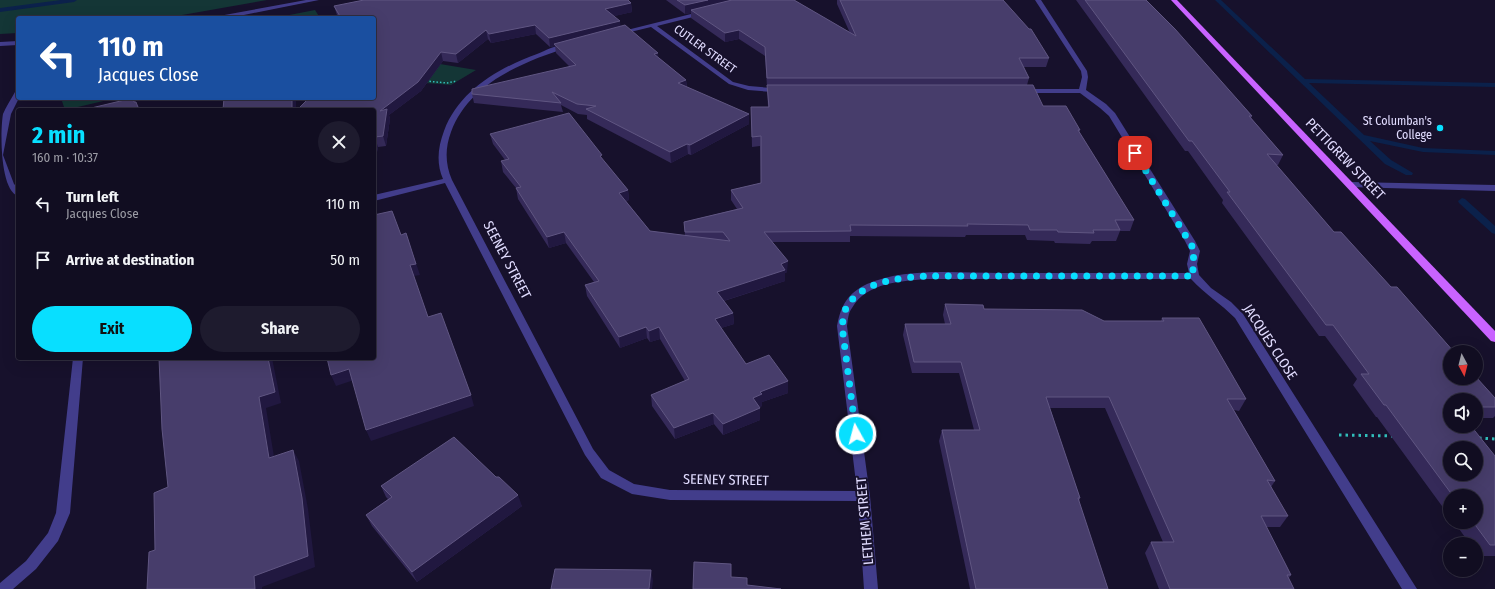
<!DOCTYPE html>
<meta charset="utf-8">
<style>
body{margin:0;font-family:"Fira Sans Condensed",sans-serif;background:#1e1b2e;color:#f1f3f6;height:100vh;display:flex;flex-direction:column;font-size:15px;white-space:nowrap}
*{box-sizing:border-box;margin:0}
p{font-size:13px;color:#9c9ca5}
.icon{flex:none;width:22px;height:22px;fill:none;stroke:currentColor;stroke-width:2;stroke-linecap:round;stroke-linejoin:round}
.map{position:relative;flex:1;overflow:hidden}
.panel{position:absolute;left:16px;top:108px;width:360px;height:252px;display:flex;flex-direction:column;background:#110d21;border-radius:4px;box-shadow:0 4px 16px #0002,0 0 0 1px #302d3f}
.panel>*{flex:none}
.hud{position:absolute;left:16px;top:16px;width:360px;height:84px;border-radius:4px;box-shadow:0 4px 16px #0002,0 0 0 1px #302d3f;background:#1a4fa0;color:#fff;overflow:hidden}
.needle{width:26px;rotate:173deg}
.buttons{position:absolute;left:1443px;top:345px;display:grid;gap:8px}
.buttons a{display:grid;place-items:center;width:40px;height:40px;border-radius:50%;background:#110d21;box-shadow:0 4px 16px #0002,0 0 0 1px #302d3f;font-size:20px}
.pin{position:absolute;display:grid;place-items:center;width:34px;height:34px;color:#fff;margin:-17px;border-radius:8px;box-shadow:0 2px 6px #0006}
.me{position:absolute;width:44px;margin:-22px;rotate:353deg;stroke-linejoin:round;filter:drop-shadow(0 0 3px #0008)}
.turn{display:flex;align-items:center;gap:14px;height:84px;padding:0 16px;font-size:18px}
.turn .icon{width:52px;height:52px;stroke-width:2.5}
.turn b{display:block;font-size:28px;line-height:34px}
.round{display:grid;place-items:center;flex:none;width:42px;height:42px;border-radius:21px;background:#1e1b2e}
.head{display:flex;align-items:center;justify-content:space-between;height:68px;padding:0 16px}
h1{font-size:24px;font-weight:700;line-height:30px;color:#08dfff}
.action{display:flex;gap:8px;margin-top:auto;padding:8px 16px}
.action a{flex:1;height:46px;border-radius:24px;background:#08dfff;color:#111;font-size:16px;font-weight:700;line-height:46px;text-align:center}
.action a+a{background:#1e1b2e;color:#f1f3f6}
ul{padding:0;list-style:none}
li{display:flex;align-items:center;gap:12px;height:56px;padding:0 16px}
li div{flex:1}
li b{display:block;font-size:15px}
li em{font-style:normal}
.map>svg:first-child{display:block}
</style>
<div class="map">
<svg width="1495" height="589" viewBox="0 0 1495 589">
<rect width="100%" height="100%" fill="#17112c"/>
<!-- green -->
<path fill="#143636" d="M0,0H267L165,18H18V33L0,34Z
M315,10L320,18H274Z
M374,53L476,70L451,85L374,79Z
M61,98H116L65,110Z"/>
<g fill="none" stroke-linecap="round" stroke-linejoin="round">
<!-- stream -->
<path fill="#0b214b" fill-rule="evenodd" d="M61,0H77L74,2L0,12V8Z
M1215,0H1221L1305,79L1495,83V87L1309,83L1364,135L1423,148L1495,151V155L1423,152L1370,141L1391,160L1413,173L1412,175H1406L1385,164Z
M1462,198L1465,199L1495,226V234L1492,233L1459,203L1458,201Z"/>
<!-- path-far1 -->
<path stroke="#31beba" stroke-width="1.5" stroke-dasharray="1.5 2" stroke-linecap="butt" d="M426,81L447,83L457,81"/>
<!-- path -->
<path stroke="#31beba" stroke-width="3" stroke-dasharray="2.5 4" stroke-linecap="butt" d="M1339,435L1394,436
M1479,438L1495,439"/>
<!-- minor -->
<path fill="#423d8b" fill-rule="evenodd" d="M306,0H319L229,18H216L219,16Z
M1035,0H1041L1087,71L1088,77L1086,90L1106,104L1115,113L1195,241L1200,251L1197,264L1199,275L1211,288L1231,302L1243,314L1417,589H1402L1235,318C1221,304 1205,294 1191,279H928C902,281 867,282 852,308C848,313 848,320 847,326L870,496L878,589H864L858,501L670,500L632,494L601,478L585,455L445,183L374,201V195L443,179C436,163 438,147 444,131C459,91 498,68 537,54C546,50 560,43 569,45V47C523,62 469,83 451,132C445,148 445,164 452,180L593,449L609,470L634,484L670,490L857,491L837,326C841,305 848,293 867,284C905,267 959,273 1000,273C1063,273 1126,273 1189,273L1187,264L1190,251L1185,241L1109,116L1100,108L1080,93H1024L1020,91L1024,89H1079L1082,77L1081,71Z
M703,11L705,12V14L657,26L733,82L749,86L782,89H785V93L748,90L729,84L651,27L618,35L615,33Z
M18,41V45L0,46V42Z
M15,92H18V98H19L11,114L3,155L14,184L18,188V196C0,190 0,132 3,114C6,107 11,99 15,92Z
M1352,182L1495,185V191L1349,187L1348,185Z
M73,358H83L70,513L58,541L36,569L13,589H0V583L26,561L48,533L56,513Z"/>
<!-- major -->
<path fill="#c963ff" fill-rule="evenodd" d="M1171,0H1177L1495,331V342L1491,341Z"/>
</g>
<!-- wall -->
<path fill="#352a59" d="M363,0H628L631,3L632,12L614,16L620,26L686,80L687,87L749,124L691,155L688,154L671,163L587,119V115L578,114L561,105L563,112L474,103L472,94L570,67L556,53L555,46L550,47L536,34L491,43L488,39L458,63L443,61L421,91L389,115L390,119L386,146L378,147L374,167V18H339L337,15L334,6Z
M666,0H794L850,33L837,4V0H1003L1049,58L1046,67H1024L1029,78L1027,85L1043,106L1080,130L1079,132L1134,220L1130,231H1120L1116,241H1092L1090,244L1055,243L1054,241L1027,240L1025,235H966L965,237L850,236V242H772L787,272L785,273V281L724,301L733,313L734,324L721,328L746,364L788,393L762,402V406L759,407L760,408V420L723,435L714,424L675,439L652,406L651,395L685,381L660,339L650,342L647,338L620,348L587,296L585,285L594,282L566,243L549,248L518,199L516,188L503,172L501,161L505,160L493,144L490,134L602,160L628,190L629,200L626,201L650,231L685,236L684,222L737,209L731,200V190L761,183L760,146L752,147L751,107H768L767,87L765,56L739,39L725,42L691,18V13L685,14Z
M1076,0H1146L1252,116L1251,118L1283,155L1278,165H1276L1334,232L1391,287L1495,398V416L1493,418H1476V400H1450V426L1495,456V556H1478L1476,553V544H1470L1454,522H1476V496H1450V517L1377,417H1376L1353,385L1357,379L1325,336H1319L1222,203L1223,200L1188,151H1185Z
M945,304L984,309L1104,321H1161L1162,318L1246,399L1239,411L1234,410L1275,481L1271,487L1288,516L1280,527H1266L1291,575L1289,578L1294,589H1159L1145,553L1151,542H1163L1105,408H1050L1080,498L1079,502L1108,589H970L939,441L942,430H974L959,373H912L903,335L905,324H945L943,315Z
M496,477L522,506L417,582L372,526L366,515L388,499L386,497L381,486Z"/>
<!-- shaded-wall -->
<path fill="#211840" d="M708,0H744L691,10V13L685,14V5Z
M631,3L632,12L606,18L605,9Z
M620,21L621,30L554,44L555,46L550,47L549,38Z
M535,25L536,34L491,43L489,34Z
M486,30L488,39L458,63L456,54Z
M739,30V39L725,42V33Z
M441,52L443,61L421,91L389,115L390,119L386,146L383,136L380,111Z
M658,53L659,62L654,54Z
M686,80L687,89L678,83Z
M133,98L138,107L136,102L141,110H138L134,102Z
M292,98H296V110H292Z
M749,114V124L691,155L690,145Z
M375,137L378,147L374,167V140Z
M687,144L688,154L671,163L670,152Z
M628,190L629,200L620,203L619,193Z
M564,232L566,243L549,248L547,237Z
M406,233L420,275L414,276L410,265Z
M788,261L787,272L785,273V281L717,303V292L781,264Z
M733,313L734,324L715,330V319Z
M646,327L647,338L620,348L619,337Z
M659,327L660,339L650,342L649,331Z
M268,358H272L281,403L266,408L276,469L269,458L259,397Z
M349,369L354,380L336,386L331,375Z
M788,381V393L762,402V406L753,410V398L760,392Z
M471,395L474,406L371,441L366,430Z
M760,408V420L723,435V424Z
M713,413L714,424L675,439L674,428Z
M293,450L299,461L308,509L315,567L262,587V589H255L254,576Z
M518,495L522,506L417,582L412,572Z
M651,570L653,581L652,589H649Z"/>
<!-- building -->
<path fill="#473d6b" stroke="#605682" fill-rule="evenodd" d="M364,0H628L631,3L605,9L620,21L549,38L535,25L489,34L486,30L456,54L441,52L418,82L380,111L387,109L383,136L375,137L374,140V110H297L309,98H374V18H341L334,6Z
M677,0H708L685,5Z
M732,0H794L856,36L840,0H1003L1029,29H1031L1049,58H1019L1029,78H767L765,47L739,30L725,33L691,10Z
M1085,0H1146L1175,29L1252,116H1249L1283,155L1267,154L1334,232H1341L1391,287H1397L1454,352H1450V378H1476V377L1495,398V407H1476V400H1450V426H1471L1495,456V545H1490L1473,522H1476V496H1453L1386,405H1384L1361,374H1369L1333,325H1326L1227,192H1230L1192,141H1189ZM1450,448H1476V474H1450Z
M625,25L658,53L654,54L686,80L678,83L749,114L690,145L687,144L670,152L586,109L596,106L577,104L552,92L561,103L472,94V89L576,65L554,44Z
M767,85H1033L1043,106H1066L1080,130H1078L1134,220H1115L1120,230H1093L1094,233L1058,232L1057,230H1030L1028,225L967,224L968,226L850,225L851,231L764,232L788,261L781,264L785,270L717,292L733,313L715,319L746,364L769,355L788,381L760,392L762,394L753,398L760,408L723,424L713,413L674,428L651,395L689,379L659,327L649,331L646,327L619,337L585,285L599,281L564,232L547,237L516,188L521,187L501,161L509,159L490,134L569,113L602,155L600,156L628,190L619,193L650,231L730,241L723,232H685L684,222L743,208L731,190L761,183V136L752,137L751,107H769Z
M133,98L134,102H136L139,110H83Z
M224,98H292V110H223Z
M392,211L401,235L406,233L416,264L410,265L428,317L441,313L471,395L366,430L349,369L331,375L327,358H374V215Z
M945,304L983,305L984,309L1082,310L1104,321H1164L1162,318H1199L1246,399H1227L1275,481L1267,480L1288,516H1261L1291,575H1287L1294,589H1170L1151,542H1174L1109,397H1046L1080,498H1078L1108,589H976L942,430H980L961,362H914L905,324H951Z
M159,358H268L275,392L259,397L269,458L293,450L302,498L308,556L254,576L255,589H147L149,552L155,550L154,493L168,487L162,429Z
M454,437L496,477H499L518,495L412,572L366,515L392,497L381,486Z
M694,562L731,564V577L747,578V585L781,589H693Z
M555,569L651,570L649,589H551Z"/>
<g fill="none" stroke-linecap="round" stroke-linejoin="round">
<!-- route -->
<path stroke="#08dfff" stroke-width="7" stroke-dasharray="0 12.6" d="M856,434L842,326C843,321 844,313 846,308C862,280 900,278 928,276H1194L1192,264L1195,251L1135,153"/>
</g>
<!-- markers -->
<circle fill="#08dfff" stroke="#17112c" stroke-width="1.5" cx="1440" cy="128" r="4"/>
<g text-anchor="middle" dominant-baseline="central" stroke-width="4" stroke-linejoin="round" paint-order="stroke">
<!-- far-street labels -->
<g font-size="12" fill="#e1dcff" stroke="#17112c">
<text transform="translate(705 49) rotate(36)">CUTLER STREET</text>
</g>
<!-- far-poi labels -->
<g font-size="12" fill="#e1dcff" stroke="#17112c" text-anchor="end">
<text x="1432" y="121">St Columban's<tspan x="1432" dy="14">College</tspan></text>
</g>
<!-- street labels -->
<g font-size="14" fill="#e1dcff" stroke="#17112c">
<text transform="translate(1345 159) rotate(46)">PETTIGREW STREET</text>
<text transform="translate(507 260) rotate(62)">SEENEY STREET</text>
<text transform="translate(1270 342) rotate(57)">JACQUES CLOSE</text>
<text transform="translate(726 480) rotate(1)">SEENEY STREET</text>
<text transform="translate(865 521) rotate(-95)">LETHEM STREET</text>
</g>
</g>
</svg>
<div class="buttons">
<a><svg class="needle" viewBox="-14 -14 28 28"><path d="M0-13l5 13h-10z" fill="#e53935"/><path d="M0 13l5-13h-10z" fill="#9c9ca5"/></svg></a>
<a><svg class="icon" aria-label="sound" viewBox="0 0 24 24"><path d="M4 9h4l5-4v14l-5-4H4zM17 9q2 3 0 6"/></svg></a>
<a><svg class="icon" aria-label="search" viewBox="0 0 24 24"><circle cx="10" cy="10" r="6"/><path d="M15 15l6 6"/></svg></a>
<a>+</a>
<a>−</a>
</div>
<div class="pin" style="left:1135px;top:153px;background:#d93025"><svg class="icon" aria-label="arrive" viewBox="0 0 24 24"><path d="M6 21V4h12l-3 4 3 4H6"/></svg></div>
<svg class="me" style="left:856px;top:434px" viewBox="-20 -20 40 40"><circle r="17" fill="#08dfff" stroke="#fff" stroke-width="3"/><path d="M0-11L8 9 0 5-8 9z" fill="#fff"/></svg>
<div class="hud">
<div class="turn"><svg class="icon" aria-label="left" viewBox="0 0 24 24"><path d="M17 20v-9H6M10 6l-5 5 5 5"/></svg><div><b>110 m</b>Jacques Close</div></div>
</div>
<section class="panel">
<div class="head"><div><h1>2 min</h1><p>160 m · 10:37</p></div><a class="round"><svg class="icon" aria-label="close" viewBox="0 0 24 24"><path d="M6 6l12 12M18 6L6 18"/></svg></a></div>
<ul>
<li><svg class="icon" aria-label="left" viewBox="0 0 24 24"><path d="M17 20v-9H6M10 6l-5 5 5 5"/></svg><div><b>Turn left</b><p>Jacques Close</p></div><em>110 m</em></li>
<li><svg class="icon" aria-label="arrive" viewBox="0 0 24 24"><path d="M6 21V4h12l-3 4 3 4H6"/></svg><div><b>Arrive at destination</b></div><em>50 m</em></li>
</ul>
<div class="action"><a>Exit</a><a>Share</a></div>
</section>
</div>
